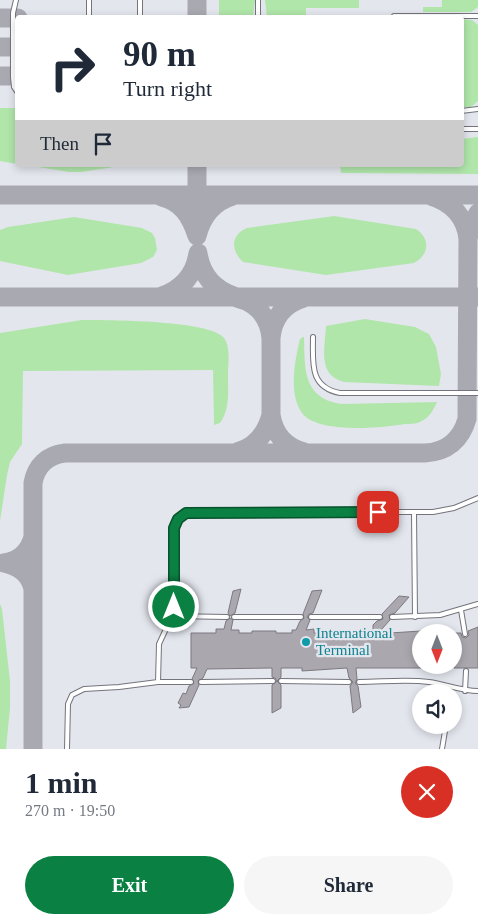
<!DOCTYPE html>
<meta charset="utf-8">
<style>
body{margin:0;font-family:Georgia,serif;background:#f6f6f7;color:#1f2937;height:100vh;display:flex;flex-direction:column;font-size:19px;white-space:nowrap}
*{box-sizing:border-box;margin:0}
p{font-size:16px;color:#747a83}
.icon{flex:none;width:28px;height:28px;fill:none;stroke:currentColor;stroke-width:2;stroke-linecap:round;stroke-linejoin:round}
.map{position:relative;height:749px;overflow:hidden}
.drawer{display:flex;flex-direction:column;background:#fff;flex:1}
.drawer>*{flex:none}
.hud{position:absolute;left:15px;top:15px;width:449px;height:152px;border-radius:5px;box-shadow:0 2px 8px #0003;background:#fff;color:#1f2937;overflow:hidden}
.needle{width:32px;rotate:180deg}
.fabs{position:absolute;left:412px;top:624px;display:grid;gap:10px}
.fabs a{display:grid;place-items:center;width:50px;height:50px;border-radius:50%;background:#fff;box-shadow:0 2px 8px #0003;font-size:25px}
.pin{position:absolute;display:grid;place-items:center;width:42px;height:42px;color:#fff;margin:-21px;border-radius:10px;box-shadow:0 2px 8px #0006}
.me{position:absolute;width:55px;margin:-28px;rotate:0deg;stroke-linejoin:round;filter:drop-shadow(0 0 4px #0008)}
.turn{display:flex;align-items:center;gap:18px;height:105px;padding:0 25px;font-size:22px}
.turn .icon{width:65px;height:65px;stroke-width:2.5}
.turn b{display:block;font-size:35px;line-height:42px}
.then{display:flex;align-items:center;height:48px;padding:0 25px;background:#0003;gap:10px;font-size:19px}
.round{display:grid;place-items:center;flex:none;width:52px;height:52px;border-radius:26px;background:#f6f6f7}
.headline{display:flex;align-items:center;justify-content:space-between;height:85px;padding:0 25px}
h1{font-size:30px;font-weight:700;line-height:38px}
.action{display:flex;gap:10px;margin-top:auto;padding:10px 25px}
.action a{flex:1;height:58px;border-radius:30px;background:#0b8043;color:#fff;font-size:20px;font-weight:700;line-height:58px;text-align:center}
.action a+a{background:#f6f6f7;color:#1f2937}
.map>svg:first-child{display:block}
</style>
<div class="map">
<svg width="478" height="749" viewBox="0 0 478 749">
<rect width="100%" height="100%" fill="#e4e6ee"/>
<!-- green -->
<path fill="#b0e6aa" d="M219,0H255L253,17H219Z
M265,0H359V8H306V17H267Z
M442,0H478V7L471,12H423V7H442Z
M461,19L472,20L478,25V101L471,107H461Z
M0,108H16L17,164L0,161Z
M478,137V174L341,173L340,165H461V139Z
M26,165H127L81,172H69Z
M334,216L416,229C431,239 429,255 414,263L326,275L243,262C231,251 230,235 247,228Z
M74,217L142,228L152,233L155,238L157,250L153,257L141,263L68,275L0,261V230L8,227Z
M365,319L415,327L429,334L436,347L441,374L439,386L344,382C317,375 325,348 326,326Z
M82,320C107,320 210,320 224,338C231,348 228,363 228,375C228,392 230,409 220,423L214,425L213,370L23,371L22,444L10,462L7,475L0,521V333Z
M303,337H304C305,368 302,398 341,404L437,402C433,411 429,418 420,422C416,424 410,424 405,424C382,428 317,434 302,413C288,393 295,360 300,339Z
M0,604L2,609L10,681V708L6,749H0Z"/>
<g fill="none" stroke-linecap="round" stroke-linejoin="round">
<!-- taxiway -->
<path stroke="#a9aab1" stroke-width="19" d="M197,0V18
M0,18H18
M0,47H18
M0,76H18
M0,195H478
M431,196C452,202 466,218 468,239L470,229L478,213
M162,197C182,202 191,217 197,236C202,216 213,202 233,196
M197,207V165
M162,296C182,289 195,274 198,253C201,274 213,289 234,296
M0,297H478
M237,298C257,303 269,317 271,338C273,317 284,304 304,298
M271,338V415
M237,452C256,447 266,434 271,415C274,434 285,447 304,452
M33,589C30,574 18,566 4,563C19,561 29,552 33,537
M33,749V483C36,466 47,455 65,453H425C447,452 461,440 467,419L468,239"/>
</g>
<!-- building -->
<path fill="#aaa7ae" stroke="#7d7981" d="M241,589L235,613L230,616L228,613L233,591Z
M322,590L313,613L309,614L307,617L310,620L306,630L314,629V633H368V630H373V625L377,621L383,619L382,614L399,596L409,597L395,613L389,615L390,620L381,630H390V633L421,631V668H356L357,679L355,683L358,686L361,707L353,713L350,686L353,682L349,678L347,668L302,671V668H281V677L277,681L281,685V708L272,713V685L277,681L275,678L272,677V668L207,669L203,678L198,681L199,685L189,707L179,708L181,705L178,703L183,693L186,694L189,686L194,683L192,679L197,668H191V633H216V629H224L226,621L230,618L233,620L231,630H239V633H252V631H276V633H292V630H296L300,621L304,618L303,614L312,591Z
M478,627V668H454V633H461L462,637L466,638L469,635L468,631Z"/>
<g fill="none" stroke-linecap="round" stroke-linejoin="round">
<defs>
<path id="lane" d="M16,0L13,13V77L14,87L18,93
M394,16H478
M89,18V0
M140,18V0
M258,18V0
M461,111L478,109
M461,129H478
M313,337C313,363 309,387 340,393H478
M414,512L415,617
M461,610L465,634
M172,616L227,617
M234,617H301
M311,617H380
M392,617L440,615L478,604
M281,681L349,682
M158,682L159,644L172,616L173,607L174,529C177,518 183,513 194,512H433L454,508L478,498
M201,682L273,681
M359,682C382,682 406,679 429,682C445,684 461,691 478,691
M465,691L466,671
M67,749L68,704L72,695L84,689L119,687L158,682H191
M442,749L446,725"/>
</defs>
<!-- lane casing -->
<use href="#lane" stroke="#73747c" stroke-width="6"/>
<!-- lane -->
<use href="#lane" stroke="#fff" stroke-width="4"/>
</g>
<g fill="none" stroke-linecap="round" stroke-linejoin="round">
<defs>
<path id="route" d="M174,607V528L178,519L186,513L378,512"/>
</defs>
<!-- route casing -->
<use href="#route" stroke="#07532c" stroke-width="12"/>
<!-- route -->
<use href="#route" stroke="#0b8043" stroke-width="9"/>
</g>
<!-- markers -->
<circle fill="#0f9aa8" stroke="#e4e6ee" stroke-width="2" cx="306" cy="642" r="5"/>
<g text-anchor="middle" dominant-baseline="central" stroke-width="4.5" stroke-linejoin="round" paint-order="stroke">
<!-- culture labels -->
<g font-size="15" fill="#0d838f" stroke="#e4e6ee" text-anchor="start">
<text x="316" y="633">International<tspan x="316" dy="17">Terminal</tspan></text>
</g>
</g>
</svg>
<div class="fabs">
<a><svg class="needle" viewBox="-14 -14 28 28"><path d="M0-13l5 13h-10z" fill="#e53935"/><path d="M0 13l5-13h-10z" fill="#747a83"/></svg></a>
<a><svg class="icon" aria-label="sound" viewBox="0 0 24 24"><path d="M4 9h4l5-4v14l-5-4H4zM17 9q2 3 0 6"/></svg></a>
</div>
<div class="pin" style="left:378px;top:512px;background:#d93025"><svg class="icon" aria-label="arrive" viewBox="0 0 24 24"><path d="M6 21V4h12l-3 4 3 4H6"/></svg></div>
<svg class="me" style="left:174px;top:607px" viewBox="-20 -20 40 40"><circle r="17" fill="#0b8043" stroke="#fff" stroke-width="3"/><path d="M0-11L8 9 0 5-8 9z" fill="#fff"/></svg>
<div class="hud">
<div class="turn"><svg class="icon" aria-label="right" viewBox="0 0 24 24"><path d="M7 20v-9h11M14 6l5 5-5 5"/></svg><div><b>90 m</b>Turn right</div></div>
<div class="then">Then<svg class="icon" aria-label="arrive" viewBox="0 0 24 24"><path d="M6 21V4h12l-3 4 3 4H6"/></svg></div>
</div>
</div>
<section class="drawer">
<div class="headline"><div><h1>1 min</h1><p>270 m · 19:50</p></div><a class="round" style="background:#d93025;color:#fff"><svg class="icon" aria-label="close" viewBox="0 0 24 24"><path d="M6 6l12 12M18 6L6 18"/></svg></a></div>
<div class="action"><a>Exit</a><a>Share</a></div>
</section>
